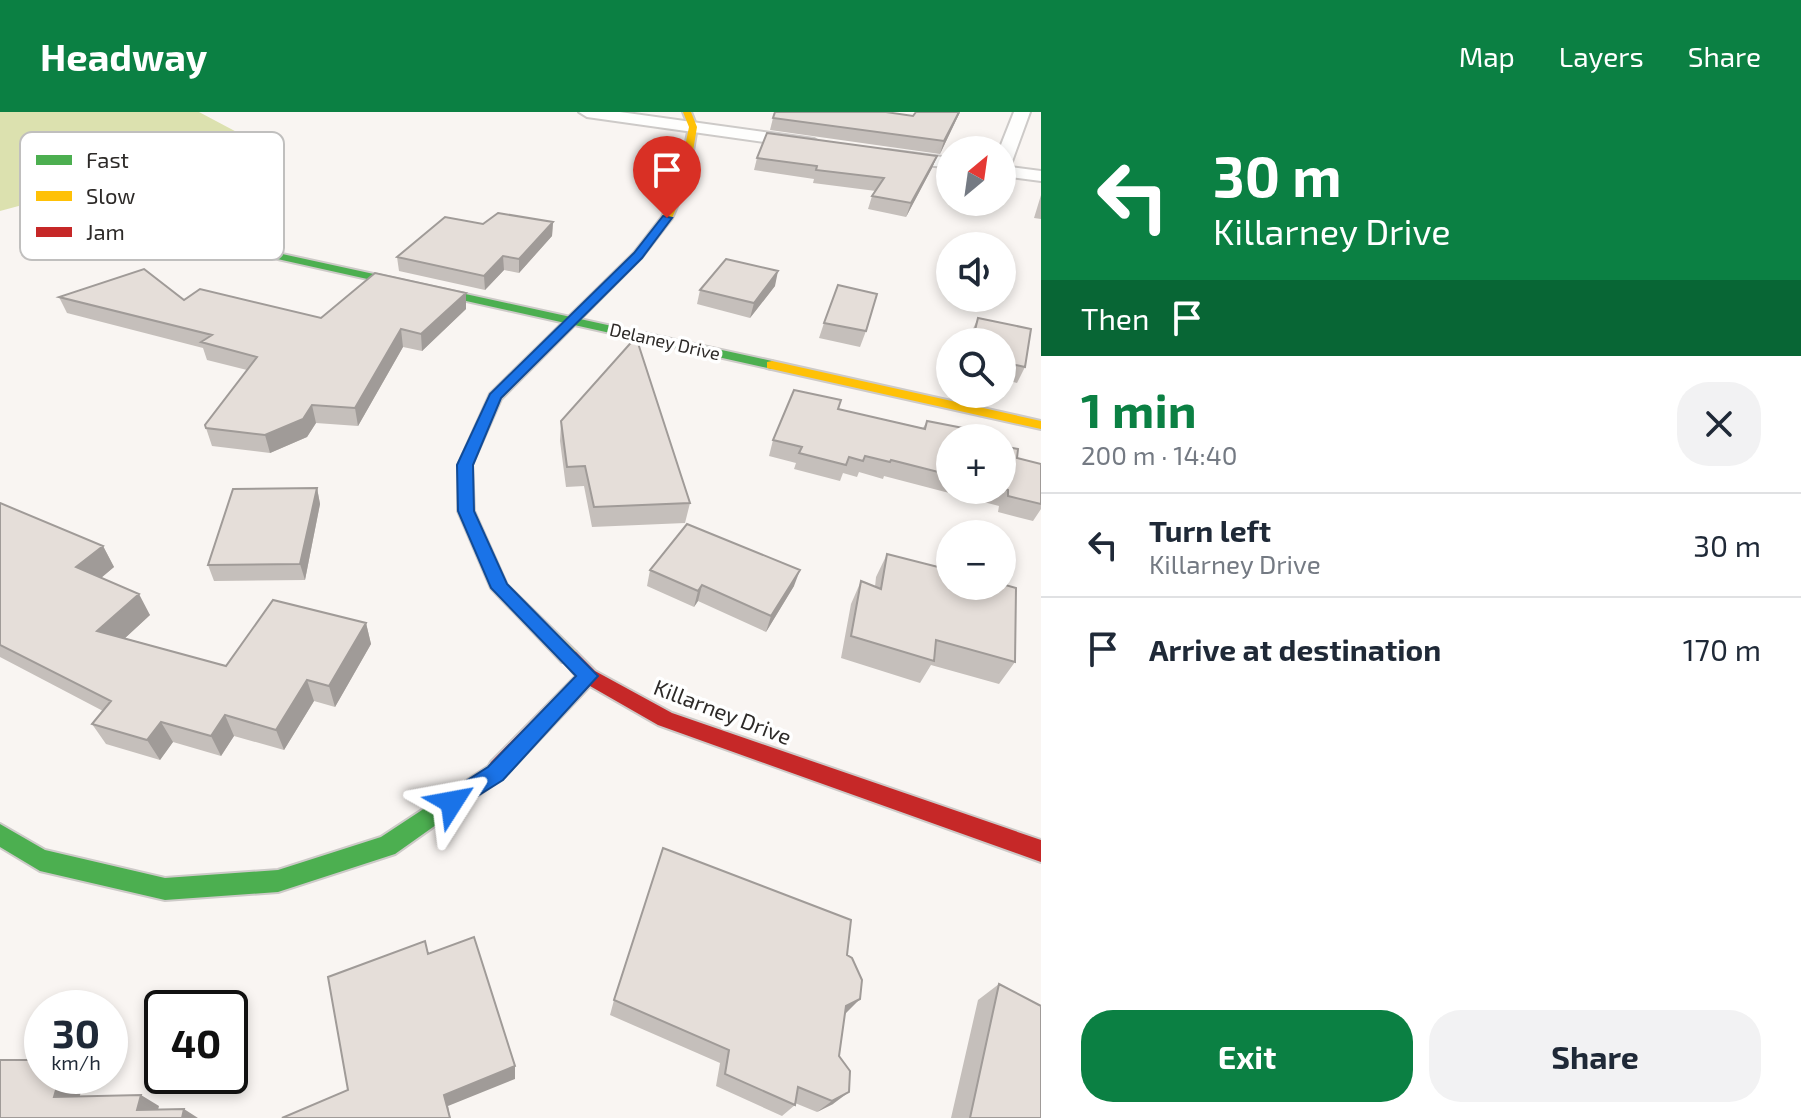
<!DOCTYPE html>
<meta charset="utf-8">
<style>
body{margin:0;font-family:"Exo 2",sans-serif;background:#f2f2f3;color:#1f2937;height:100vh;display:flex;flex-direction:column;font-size:30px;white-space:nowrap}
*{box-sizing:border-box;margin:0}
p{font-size:26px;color:#747a83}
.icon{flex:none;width:44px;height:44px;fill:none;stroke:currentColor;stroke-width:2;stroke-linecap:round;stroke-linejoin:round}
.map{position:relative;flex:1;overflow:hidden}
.side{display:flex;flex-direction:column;background:#fff;width:760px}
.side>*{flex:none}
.hud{background:#0b8043;color:#fff;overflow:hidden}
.needle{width:52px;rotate:29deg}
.controls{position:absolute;left:936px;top:24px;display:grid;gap:16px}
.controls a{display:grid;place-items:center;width:80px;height:80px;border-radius:50%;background:#fff;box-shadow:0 4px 12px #0003;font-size:40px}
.speed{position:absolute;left:24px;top:878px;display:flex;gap:16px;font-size:40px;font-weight:700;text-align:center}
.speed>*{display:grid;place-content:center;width:104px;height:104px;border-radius:50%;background:#fff;box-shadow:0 4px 12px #0003;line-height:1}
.speed small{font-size:20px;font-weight:400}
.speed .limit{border:4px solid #111;border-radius:12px;background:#fff;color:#111}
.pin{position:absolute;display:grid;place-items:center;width:68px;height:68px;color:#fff;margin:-82px -34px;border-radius:50% 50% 50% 0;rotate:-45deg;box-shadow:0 0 8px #0007}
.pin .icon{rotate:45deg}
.me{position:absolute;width:88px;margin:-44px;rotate:56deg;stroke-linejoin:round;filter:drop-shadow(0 0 6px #0008)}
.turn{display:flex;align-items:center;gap:28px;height:168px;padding:0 40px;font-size:36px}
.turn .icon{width:104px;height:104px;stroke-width:2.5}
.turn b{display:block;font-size:56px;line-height:68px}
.then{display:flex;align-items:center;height:76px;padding:0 40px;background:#0003;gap:16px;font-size:30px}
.round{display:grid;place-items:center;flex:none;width:84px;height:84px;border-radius:32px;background:#f2f2f3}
.overview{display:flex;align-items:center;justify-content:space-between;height:136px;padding:0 40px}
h1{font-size:48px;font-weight:700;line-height:60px;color:#0b8043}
.primary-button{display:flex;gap:16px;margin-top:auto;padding:16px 40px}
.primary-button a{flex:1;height:92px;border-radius:32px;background:#0b8043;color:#fff;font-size:32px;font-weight:700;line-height:92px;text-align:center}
.primary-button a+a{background:#f2f2f3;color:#1f2937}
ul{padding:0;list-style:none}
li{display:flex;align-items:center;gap:24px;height:104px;padding:0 40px;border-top:2px solid #e0e1e3}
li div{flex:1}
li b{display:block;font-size:30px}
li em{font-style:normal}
header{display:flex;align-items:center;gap:48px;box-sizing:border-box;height:112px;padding:0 40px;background:#0b8043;color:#fff}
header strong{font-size:38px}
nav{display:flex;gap:44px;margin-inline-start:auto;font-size:28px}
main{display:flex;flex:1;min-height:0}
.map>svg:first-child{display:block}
</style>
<header>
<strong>Headway</strong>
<nav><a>Map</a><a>Layers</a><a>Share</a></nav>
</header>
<main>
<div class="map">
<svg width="1041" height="1006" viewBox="0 0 1041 1006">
<rect width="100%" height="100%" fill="#f9f5f2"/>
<!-- forest -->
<path fill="#dce1af" d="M0,0H199L284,45L97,73L0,99Z"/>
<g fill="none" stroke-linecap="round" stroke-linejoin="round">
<defs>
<path id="street" d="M579,0H620L814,27L822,32L814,37L587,5Z
M1014,0H1030L1010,55L1041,59V69L1002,64V38H999Z
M888,38L950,46V56L882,47L879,43L882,39Z"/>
<path id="fast" d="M241,133L772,249L778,253L772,257L237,138L236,136Z
M498,648L505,650L509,657L505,664L395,742L278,780L165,788L40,759L0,735V712L45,738L165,766L278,758L381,725Z"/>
<path id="slow" d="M683,0H691L697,15L688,69L672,106L642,145L501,287L472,353L474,399L507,473L576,540L578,545L576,550H562L491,476L458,399V353L490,282L634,141L662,105L678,69L689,15Z
M772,249L1041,309V317L767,256V250Z"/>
<path id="jam" d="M569,538L576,540L595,559L672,601L1041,728V750L658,613L590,574L505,664L498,666L491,664L487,657L491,650L576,564L560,545L562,540Z"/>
</defs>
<!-- street casing -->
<use href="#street" stroke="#cdcac8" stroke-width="4"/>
<!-- fast casing -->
<use href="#fast" stroke="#cdcac8" stroke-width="4"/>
<!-- slow casing -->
<use href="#slow" stroke="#cdcac8" stroke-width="4"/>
<!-- jam casing -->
<use href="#jam" stroke="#cdcac8" stroke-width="4"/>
<!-- street -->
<use href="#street" fill="#fefefd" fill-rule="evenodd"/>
<!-- fast -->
<use href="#fast" fill="#4caf50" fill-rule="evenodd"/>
<!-- slow -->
<use href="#slow" fill="#ffc107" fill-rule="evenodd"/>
<!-- jam -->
<use href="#jam" fill="#c62828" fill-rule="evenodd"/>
</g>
<!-- wall -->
<path fill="#c5bfbb" d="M916,0H960L940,42L770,18L773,6L913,4Z
M937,44L932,56L906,105L868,97L872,84L876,79L813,71L814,67L754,58L757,46Z
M1041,83V107L1034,106Z
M553,110L552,124L519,161L504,158L485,178L399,159L397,145L483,112Z
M775,174L750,206L697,192L700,178Z
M59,185L184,188L321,206L466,197L422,239L403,235L358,314L316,311L307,325L270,341L212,334L205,313L247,258L207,248L203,236L67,201Z
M978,206L1031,217L1025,255L1017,271L1002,267V230H969L971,221Z
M824,211L866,219L860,235L819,226Z
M838,297L923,316L927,309L950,326V378H1002V334L1017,346L1041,352V397L1033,409L998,400L999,394L884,364L883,367L859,360L857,365L843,361L840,369L794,357L796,351L769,344L773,328Z
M561,309L690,391L685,411L592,415L584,374L566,375L560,329Z
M317,376L320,392L305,468L214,469L208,453Z
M0,391L103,434L114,455L101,466L150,503L125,526L226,554L366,511L371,532L335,595L314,589L284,638L234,624L221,644L173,630L160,648L106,632L92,612L103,599L0,545Z
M887,442L1015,550L999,572L931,553L920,571L841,546L851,492L861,469L875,475L876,465Z
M650,458L794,474L766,520L698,489L694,495L647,474Z
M847,843L845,902L833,992L817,1000L795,991V993L782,1004L716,974L720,951L610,903L614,888Z
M999,872L1041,1006H951L978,888Z"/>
<!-- shaded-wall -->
<path fill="#a09b98" d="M959,0H960L940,42L944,29Z
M937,44L932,56L906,105L911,91Z
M553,110L552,124L519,161V147Z
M503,144L504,158L485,178L484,164Z
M778,159L775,174L750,206L754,191Z
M466,181V197L422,239L421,222Z
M401,217L403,235L358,314L355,296Z
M312,293L316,311L307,325L270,341L265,323Z
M317,376L320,392L305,468L300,452Z
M103,434L114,455L89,476L76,455Z
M800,458L794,474L766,520L771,504Z
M702,473L698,489L694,495L698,479Z
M139,482L150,503L110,540L97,519Z
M366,511L371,532L335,595L329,574Z
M307,568L314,589L284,638L276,618Z
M225,603L234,624L221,644L211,624Z
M161,610L173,630L160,648L147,628Z
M860,887L845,902L846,894Z
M515,954V967L448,994L450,1006L444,983Z
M60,964H86L76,996L54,985Z
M849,980L833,992L817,1000L832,989Z
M141,983L159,994L156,1006L137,998Z
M184,997L198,1006H182Z"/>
<!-- building -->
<path fill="#e5ded9" stroke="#a09b98" stroke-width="2" d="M775,0H886L913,4L916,0H959L944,29L773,6Z
M767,21L937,44L911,91L872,84L884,66L816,58L817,54L757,46Z
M498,101L553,110L519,147L503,144L484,164L397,145L445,105L483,112Z
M726,147L778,159L754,191L700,178Z
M144,157L184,188L200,177L321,206L375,161L466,181L421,222L401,217L355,296L312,293L303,307L265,323L206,316L205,313L257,245L201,230L212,223L59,185Z
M838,173L877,182L866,219L824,211Z
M978,206L1031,217L1025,255L1002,250V230H972Z
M636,225L690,391L594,395L585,354L567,355L561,309Z
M794,278L841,288L838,297L925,317L927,309L989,321L988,326H950V363L891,348L890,350L865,344L863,349L849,345L846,353L799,341L802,335L773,328Z
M1002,334L1018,337L1017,346L1041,352V392L1008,384V378L1002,376Z
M317,376L300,452L208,453L233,377Z
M0,391L103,434L76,455L139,482L97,519L226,554L273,488L366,511L329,574L307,568L276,618L225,603L211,624L161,610L147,628L92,612L111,589L0,533Z
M687,412L800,458L771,504L702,473L698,479L650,458Z
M887,442L950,458V474H1002V472L1016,476L1015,550L936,528L934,549L851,524L861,469L881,477Z
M663,736L851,808L847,843L852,846L862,868L860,887L846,894L839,944L850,959L849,980L832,989L798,975L795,993L725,962L729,938L614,888Z
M474,825L515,954L444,983L450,1006H282L348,978L328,865L425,829L428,842Z
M999,872L1041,894V1006H970Z
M0,948H42V964H60L54,985L141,983L137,998L184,997L182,1006H0Z"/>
<!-- route -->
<path fill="#1a73e8" stroke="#114b97" stroke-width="2" d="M663,104L672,106L642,146L501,286L473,353L474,399L507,472L598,564L503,668L452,700L444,697L441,690L444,683L488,655L576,564L491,476L458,399L457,353L490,282L634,141Z"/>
<g text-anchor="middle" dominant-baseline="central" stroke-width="7" stroke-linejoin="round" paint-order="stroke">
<!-- far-street labels -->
<g font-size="18" fill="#2d2a28" stroke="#fff">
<text transform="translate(665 229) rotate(13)">Delaney Drive</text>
</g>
<!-- street labels -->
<g font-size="22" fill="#2d2a28" stroke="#fff">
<text transform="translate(723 599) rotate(21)">Killarney Drive</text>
</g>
</g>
<!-- legend -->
<rect x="20" y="20" width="264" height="128" rx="12" fill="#fff" stroke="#c0bfbe" stroke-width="2"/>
<rect x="36" y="43" width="36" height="10" fill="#4caf50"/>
<rect x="36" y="79" width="36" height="10" fill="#ffc107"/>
<rect x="36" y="115" width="36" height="10" fill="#c62828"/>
<g font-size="22" fill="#2d2a28">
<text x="86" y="56">Fast</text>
<text x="86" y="92">Slow</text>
<text x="86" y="128">Jam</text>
</g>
</svg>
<div class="controls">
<a><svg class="needle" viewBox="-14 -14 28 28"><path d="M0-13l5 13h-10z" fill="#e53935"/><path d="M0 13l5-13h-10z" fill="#747a83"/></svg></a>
<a><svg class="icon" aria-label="sound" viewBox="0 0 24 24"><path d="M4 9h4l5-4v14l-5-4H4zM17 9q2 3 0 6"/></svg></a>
<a><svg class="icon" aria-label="search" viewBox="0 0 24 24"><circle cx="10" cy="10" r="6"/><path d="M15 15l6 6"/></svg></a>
<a>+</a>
<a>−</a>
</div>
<div class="speed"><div>30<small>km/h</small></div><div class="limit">40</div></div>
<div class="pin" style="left:667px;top:106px;background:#d93025"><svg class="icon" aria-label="arrive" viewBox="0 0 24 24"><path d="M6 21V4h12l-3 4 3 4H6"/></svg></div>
<svg class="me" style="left:452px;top:690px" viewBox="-20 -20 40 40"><path d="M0-17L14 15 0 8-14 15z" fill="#1a73e8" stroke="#fff" stroke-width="4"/></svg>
</div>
<section class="side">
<div class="hud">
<div class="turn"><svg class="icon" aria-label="left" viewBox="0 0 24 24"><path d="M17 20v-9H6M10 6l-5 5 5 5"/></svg><div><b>30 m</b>Killarney Drive</div></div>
<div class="then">Then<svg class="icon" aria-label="arrive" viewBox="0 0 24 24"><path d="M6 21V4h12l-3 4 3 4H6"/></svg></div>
</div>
<div class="overview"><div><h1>1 min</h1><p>200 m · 14:40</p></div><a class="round"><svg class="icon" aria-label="close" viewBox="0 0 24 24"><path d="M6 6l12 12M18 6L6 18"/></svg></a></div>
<ul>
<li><svg class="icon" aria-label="left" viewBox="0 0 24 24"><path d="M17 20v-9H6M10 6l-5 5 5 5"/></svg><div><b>Turn left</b><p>Killarney Drive</p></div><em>30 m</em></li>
<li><svg class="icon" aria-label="arrive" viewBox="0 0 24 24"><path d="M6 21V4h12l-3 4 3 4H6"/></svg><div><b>Arrive at destination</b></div><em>170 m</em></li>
</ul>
<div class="primary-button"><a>Exit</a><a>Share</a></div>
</section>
</main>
